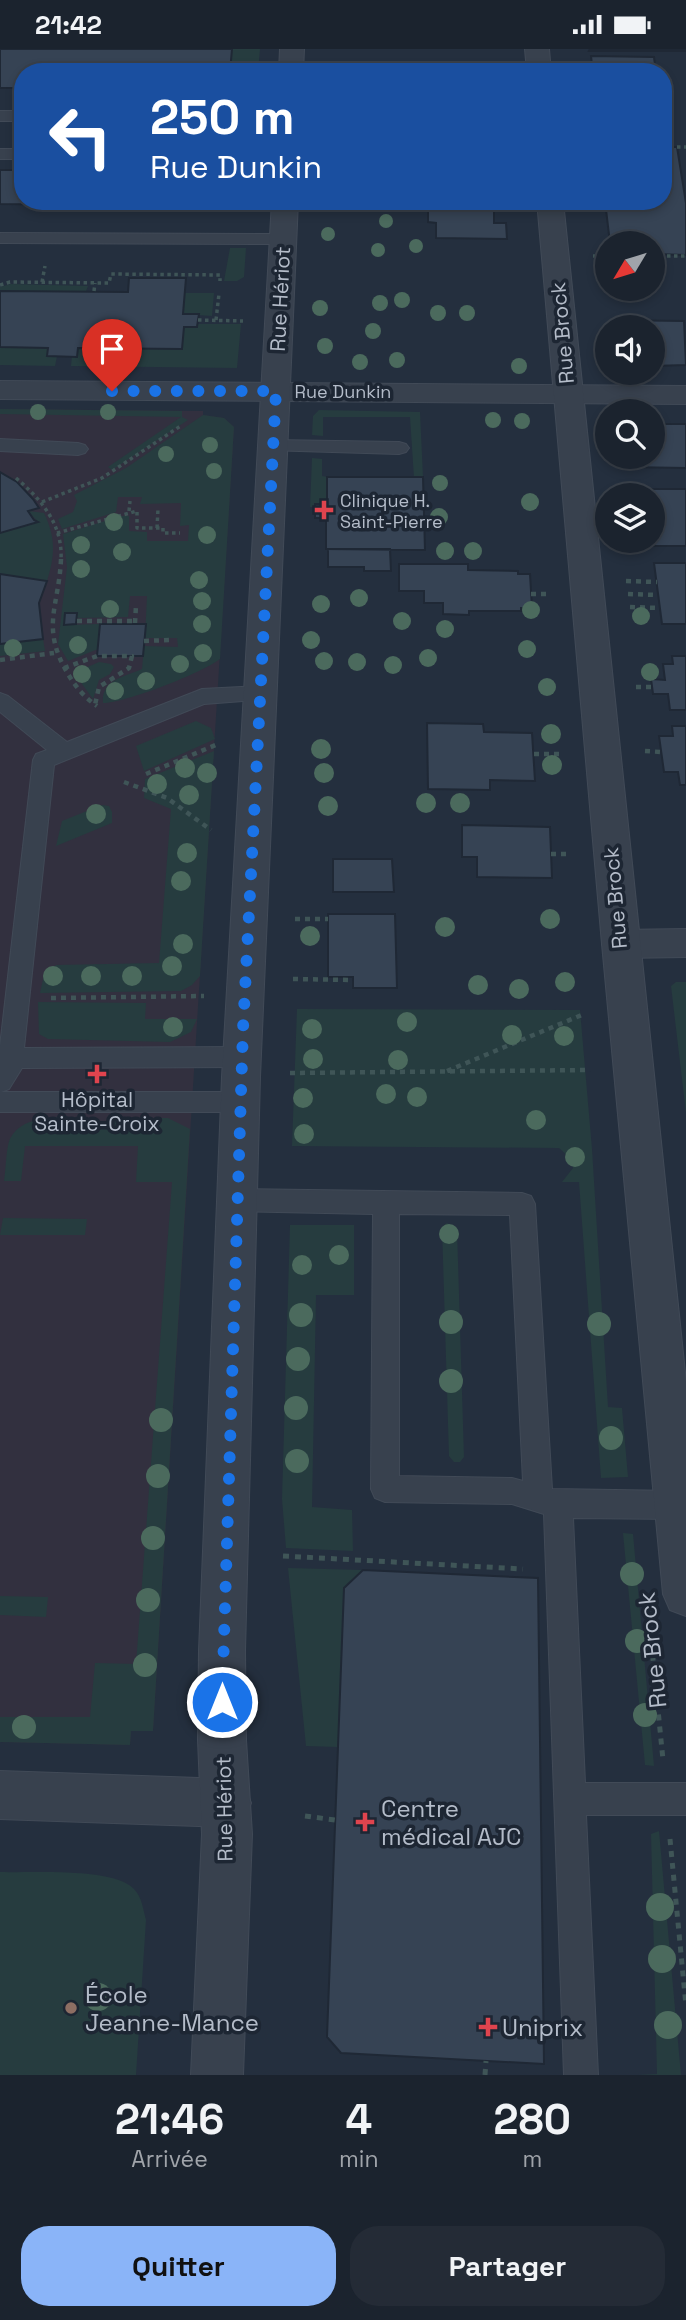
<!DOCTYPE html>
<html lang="fr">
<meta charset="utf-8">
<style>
body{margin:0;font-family:"Space Grotesk",sans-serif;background:#242b36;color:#f1f3f6;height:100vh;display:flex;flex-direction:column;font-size:26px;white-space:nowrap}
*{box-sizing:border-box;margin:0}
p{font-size:23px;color:#a0a4aa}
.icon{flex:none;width:38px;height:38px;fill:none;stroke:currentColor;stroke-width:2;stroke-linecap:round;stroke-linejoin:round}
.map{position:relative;height:2026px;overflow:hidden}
.sheet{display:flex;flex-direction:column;background:#1b232e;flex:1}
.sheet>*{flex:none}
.hud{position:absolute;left:14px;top:14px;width:658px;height:147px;border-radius:28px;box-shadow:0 4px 10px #0003,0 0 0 2px #39404a;background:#1a4fa0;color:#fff;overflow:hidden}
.needle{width:46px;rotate:232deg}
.fabs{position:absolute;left:595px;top:182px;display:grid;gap:14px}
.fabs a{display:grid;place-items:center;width:70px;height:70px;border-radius:50%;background:#1b232e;box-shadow:0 4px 10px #0003,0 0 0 2px #39404a;font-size:35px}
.pin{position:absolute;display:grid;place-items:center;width:60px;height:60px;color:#fff;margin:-72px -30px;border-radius:50% 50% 50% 0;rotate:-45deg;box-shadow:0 0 7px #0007}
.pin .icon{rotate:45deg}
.me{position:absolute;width:77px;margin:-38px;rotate:0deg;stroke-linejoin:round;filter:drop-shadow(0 0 5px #0008)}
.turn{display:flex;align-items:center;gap:24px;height:147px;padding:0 21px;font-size:32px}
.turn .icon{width:91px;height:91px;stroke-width:2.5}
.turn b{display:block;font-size:49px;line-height:60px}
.eta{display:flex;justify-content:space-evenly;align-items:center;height:119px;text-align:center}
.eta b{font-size:42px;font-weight:700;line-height:49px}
.primary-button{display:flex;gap:14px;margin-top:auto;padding:14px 21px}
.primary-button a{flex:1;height:80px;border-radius:28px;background:#8ab4f8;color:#111;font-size:28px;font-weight:700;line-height:80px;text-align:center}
.primary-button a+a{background:#242b36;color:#f1f3f6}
.status{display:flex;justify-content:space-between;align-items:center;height:49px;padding:0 35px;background:#1b232e;direction:ltr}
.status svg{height:19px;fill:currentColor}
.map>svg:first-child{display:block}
</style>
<div class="status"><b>21:42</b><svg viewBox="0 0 49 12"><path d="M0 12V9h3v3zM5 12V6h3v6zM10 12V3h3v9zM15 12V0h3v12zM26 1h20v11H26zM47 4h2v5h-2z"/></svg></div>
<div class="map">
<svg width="686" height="2026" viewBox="0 0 686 2026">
<rect width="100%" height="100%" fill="#242f3e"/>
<!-- medical -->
<path fill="#32303f" d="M0,360L203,362V366L224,369L234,378L153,1682H131L130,1696L0,1693Z"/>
<!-- green -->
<path fill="#263c3f" d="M232,0H260L258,23H236V18L231,17Z
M230,199H246L244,228L237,232H224Z
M11,235L88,237L86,242H0V238Z
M184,244H214L212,267L183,265Z
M198,275H241L237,319L71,317L72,307H77L78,299L181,300L184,278H197Z
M0,298L48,299L47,307H57L55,317L0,316Z
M0,360L182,362V368L188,371L112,421L108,418L181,368L0,365Z
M319,361L420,363L423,428L414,429L410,368H323V387L312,386L313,367Z
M203,366L224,369L234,378L220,610C202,624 125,654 103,654C101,631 124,628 142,620L144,597L178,598L177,589H145L147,547H130L128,568L77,569V564H65V576L100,575L98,600L68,612L58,595L67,518L63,485L121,467H129V482L147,483V492H188L189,476L180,477L181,454L140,455L142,448H118L116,463L62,480L58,470L73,463L77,452L74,446L126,419Z
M312,409L322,410V427L327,428V455H315V458H310Z
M28,462L44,464C56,489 55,506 47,532L0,525V484L38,473Z
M43,590L45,602L0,607V595Z
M99,613L111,615L114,618L110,625L99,631L93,650L74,624Z
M196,672L211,679L215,690L144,722L136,697Z
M214,702L200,927L192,936L181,942L40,944L44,926L56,916L159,914L171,760L144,749L145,730Z
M102,756L109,757L112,763V774L56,797L62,772Z
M676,933H686V1064L671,937Z
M38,953L146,954L145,970H197L191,983L170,993L48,990L39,985Z
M297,960L580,961L592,1100L608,1358L622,1359L628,1428L601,1429L579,1133H562L573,1119L570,1109L559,1099L292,1097Z
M67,1067L68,1076H113L114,1069H168L190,1080L153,1682H131L130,1696L0,1693V1668H90L95,1614L136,1615L172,1133H136L138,1097H25L21,1132H4C6,1122 6,1095 11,1088C22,1069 48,1069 67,1067Z
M3,1169L87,1170L85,1186H0Z
M447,1174L457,1180L464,1408L460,1413H454L449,1407L442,1178Z
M290,1176H354V1246H316L312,1458L352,1461L353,1502L286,1499L282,1450Z
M623,1484L633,1485L654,1717L645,1716Z
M288,1519L363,1521L344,1539L338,1698L306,1697Z
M0,1547L48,1548L46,1568L0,1566Z
M659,1782L681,2026H637L657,2025L651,1785Z
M0,1823C30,1824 114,1818 134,1840C142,1848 143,1860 146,1871L136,2026H0Z"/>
<!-- building -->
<path fill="#364354" stroke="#1f2835" stroke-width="2" d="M0,0H232L230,23H23V39H0Z
M590,0H686V2H589Z
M591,7L654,8L656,23H582V16H592Z
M663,98H677L686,154V206L653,205V194H610L605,152H663Z
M23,113V152H209V157L0,155V121H21Z
M450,152H494V174H506L507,190L436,189V174L428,173V158H450Z
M129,229H186L183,265H199L198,271L197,278H184L182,300L78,299L77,308L47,307L48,299L0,298V242L128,243Z
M613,271L684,272L686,316L653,317V278H614Z
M653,375H686V419L624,418L623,408H653Z
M0,423L17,433L33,450L39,459L28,462L34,471L38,473L0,484Z
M327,428H423L425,501L326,500V469H315V455H327Z
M643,440H686V497H650L649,492H653V446H643Z
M328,500H390L391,522H364V518H328Z
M654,514H686V575H662Z
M399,515H468V521L518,522V525H530L532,559H521V562H469V566L443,565V554H424V542H399Z
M0,525L47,532L39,554L43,590L0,595Z
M65,564H77L76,575L64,576Z
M100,575H146L143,607H97Z
M672,607H686V661H670L668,645H653L651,630L665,631L663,615H673Z
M427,674L483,675L484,683L532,684L535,732L490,731V741L428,740Z
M672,677H686V736H680L678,723H664L659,687H673Z
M462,776L550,778L552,829L477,828V808H462Z
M333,810H392L394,843H333Z
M328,865H395L397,939H353V928H328Z
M363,1521L538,1529L544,2015L341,2004L327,1988L344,1539Z"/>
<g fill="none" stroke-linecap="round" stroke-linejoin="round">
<defs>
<path id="service" d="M0,62H23V72H0Z
M0,100H23V110H0Z
M0,184L283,185L292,190L283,195L0,194Z
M0,390L78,394L85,396L88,400L85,404L78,406L0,402Z
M273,391L399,393L406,395L409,399L406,403L399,405L266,401L263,397L266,393Z
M260,637L268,640L271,645L268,650L204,655L54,716L24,999L243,998L252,1001L255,1008L252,1015L243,1018L22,1019L9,1040L1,1043H240L249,1046L252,1053L249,1060L240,1063H0V997L33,711L36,705L47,701L0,663V644L8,647L67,693L202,640Z
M237,1140L522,1144L531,1147L535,1155L552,1440L677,1442L686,1446V1466L677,1470L573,1469L585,1734H686V1766H586L598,2026H564L544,1465L512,1455L385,1453L375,1449L371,1440L373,1165L237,1162L228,1159L224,1151L228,1143ZM399,1165L510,1166L523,1432L512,1429L399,1427Z"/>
<path id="minor" d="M0,332L686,337V355L0,350Z
M686,880V908L620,909L607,905L602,895L607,885L620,881Z
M0,1722L227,1730L244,1737L251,1754L244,1771L227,1778L0,1770Z"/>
<path id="tertiary" d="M280,0H304L303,23H279Z
M525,0H549L551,23H527Z
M272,152H298L260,1028L245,1602L246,1691L252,1785L243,2026H191L202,1785L198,1691L199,1602L222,1028Z
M537,152H563L686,1333V1567L670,1561L663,1545L602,895Z"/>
</defs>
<!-- service casing -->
<use href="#service" stroke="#414a57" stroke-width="2"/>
<!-- minor casing -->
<use href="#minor" stroke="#414a57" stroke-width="2"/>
<!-- tertiary casing -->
<use href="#tertiary" stroke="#414a57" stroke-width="2"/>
<!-- path-far2 -->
<path stroke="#3f5557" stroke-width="3.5" stroke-dasharray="3.5 3.5" stroke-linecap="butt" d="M663,98H686
M585,156H605
M494,161H514
M593,207H607
M653,207H686
M42,233L45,217
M0,236L10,233L109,234L111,225L220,226V232
M94,242L95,234
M198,271L243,272
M216,271L219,245
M16,429C42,451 63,476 61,511
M42,453L102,429L182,376
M129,462L130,452
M157,479L158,460
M57,484L137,462V479H163V484H180"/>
<!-- path-far1 -->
<path stroke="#3f5557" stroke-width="4.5" stroke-dasharray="5 5" stroke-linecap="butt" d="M61,510C59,558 40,578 68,625C75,637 85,649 97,657
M626,532L657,533
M531,545H548
M628,545L658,546
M630,558L660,559
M77,572H134V575
M135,574L136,556
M144,592L169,591
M0,611L54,604
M64,619L97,607H132L129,619L99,638L95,656
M636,638H653
M645,702L661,703
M534,705H561
M146,725L218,695
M124,733L167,749L211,781
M551,805H571
M295,870H328
M293,930L353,931
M51,949L204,947
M447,1022L584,965
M290,1024L590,1021"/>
<!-- path -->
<path stroke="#3f5557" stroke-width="5" stroke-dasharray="6 6" stroke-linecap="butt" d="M283,1507L523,1520
M649,1570L663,1711
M305,1767L335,1771
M670,1790L686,1957
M485,2026L486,2012"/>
<!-- service -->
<use href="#service" fill="#38414e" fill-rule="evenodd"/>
<!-- minor -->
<use href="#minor" fill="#38414e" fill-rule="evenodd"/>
<!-- tertiary -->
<use href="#tertiary" fill="#38414e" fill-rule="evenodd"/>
</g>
<!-- trees -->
<g fill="#4b6a5d">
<circle cx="386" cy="172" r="7"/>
<circle cx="328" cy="185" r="7"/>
<circle cx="416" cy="197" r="7"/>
<circle cx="378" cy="201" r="7"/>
<circle cx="402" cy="251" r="8"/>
<circle cx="380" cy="254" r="8"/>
<circle cx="320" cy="259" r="8"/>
<circle cx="438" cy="264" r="8"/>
<circle cx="467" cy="264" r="8"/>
<circle cx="373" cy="282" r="8"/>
<circle cx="325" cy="297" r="8"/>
<circle cx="397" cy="311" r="8"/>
<circle cx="360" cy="313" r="8"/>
<circle cx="519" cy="317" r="8"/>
<circle cx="38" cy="363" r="8"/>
<circle cx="108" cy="363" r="8"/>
<circle cx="493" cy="371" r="8"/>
<circle cx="522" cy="372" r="8"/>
<circle cx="210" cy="396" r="8"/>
<circle cx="166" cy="405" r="8"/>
<circle cx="214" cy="422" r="8"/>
<circle cx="440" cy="434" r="8"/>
<circle cx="530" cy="453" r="9"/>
<circle cx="439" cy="468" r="9"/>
<circle cx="114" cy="473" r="9"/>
<circle cx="207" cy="486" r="9"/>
<circle cx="81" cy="496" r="9"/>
<circle cx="445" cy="502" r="9"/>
<circle cx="473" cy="502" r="9"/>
<circle cx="122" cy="503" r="9"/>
<circle cx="81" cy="520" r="9"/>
<circle cx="199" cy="531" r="9"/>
<circle cx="359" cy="549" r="9"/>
<circle cx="202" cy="552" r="9"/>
<circle cx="321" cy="555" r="9"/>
<circle cx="110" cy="560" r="9"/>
<circle cx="531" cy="561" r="9"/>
<circle cx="641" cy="567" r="9"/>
<circle cx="402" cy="572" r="9"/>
<circle cx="202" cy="575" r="9"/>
<circle cx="445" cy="580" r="9"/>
<circle cx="311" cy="591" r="9"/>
<circle cx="78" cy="596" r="9"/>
<circle cx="13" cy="599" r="9"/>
<circle cx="527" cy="600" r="9"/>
<circle cx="203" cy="604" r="9"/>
<circle cx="428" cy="609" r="9"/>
<circle cx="324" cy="612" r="9"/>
<circle cx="357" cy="613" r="9"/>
<circle cx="180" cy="615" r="9"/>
<circle cx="393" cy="616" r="9"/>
<circle cx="650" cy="623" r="9"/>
<circle cx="82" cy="625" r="9"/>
<circle cx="146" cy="632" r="9"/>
<circle cx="547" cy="638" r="9"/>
<circle cx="115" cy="642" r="9"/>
<circle cx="551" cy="685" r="10"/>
<circle cx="321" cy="700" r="10"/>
<circle cx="552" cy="716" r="10"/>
<circle cx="185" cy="719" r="10"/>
<circle cx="207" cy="724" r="10"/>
<circle cx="324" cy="724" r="10"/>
<circle cx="157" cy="735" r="10"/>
<circle cx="189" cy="746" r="10"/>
<circle cx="426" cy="754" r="10"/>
<circle cx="460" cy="754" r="10"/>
<circle cx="328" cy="757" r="10"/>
<circle cx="96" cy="765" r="10"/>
<circle cx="187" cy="804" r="10"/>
<circle cx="181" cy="832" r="10"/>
<circle cx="550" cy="870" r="10"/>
<circle cx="445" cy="878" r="10"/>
<circle cx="310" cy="887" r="10"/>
<circle cx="183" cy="895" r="10"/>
<circle cx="172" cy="917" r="10"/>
<circle cx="53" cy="927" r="10"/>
<circle cx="91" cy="927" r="10"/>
<circle cx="132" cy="927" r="10"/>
<circle cx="565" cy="933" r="10"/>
<circle cx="478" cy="936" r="10"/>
<circle cx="519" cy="940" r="10"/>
<circle cx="407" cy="973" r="10"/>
<circle cx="173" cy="978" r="10"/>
<circle cx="312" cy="980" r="10"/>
<circle cx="512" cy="986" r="10"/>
<circle cx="564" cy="987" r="10"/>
<circle cx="313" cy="1010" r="10"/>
<circle cx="398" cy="1011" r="10"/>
<circle cx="386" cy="1045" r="10"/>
<circle cx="417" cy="1048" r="10"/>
<circle cx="303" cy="1049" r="10"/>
<circle cx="536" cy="1071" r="10"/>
<circle cx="304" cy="1085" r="10"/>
<circle cx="575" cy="1108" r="10"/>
<circle cx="449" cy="1185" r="10"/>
<circle cx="339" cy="1206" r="10"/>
<circle cx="302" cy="1216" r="10"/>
<circle cx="301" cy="1266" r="12"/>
<circle cx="451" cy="1273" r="12"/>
<circle cx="599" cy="1275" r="12"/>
<circle cx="298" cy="1310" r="12"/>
<circle cx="451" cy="1332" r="12"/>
<circle cx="296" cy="1359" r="12"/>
<circle cx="161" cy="1371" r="12"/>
<circle cx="611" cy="1389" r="12"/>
<circle cx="297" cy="1412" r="12"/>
<circle cx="158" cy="1427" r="12"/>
<circle cx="153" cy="1489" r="12"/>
<circle cx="632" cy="1525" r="12"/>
<circle cx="148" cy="1551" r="12"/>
<circle cx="637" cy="1592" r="12"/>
<circle cx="145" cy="1616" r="12"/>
<circle cx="645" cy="1666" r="12"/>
<circle cx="24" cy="1678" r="12"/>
<circle cx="660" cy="1858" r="14"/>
<circle cx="662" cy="1910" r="14"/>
<circle cx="98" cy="1948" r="14"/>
<circle cx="668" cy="1976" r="14"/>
</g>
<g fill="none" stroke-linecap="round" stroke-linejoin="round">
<!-- route -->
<path stroke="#1a73e8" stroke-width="12" stroke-dasharray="0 21.6" d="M112,342H276L243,980L222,1653"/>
</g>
<!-- markers -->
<g fill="#e0444e" stroke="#1d2633" stroke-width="2.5">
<path d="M320.5 450.5h7v7h7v7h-7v7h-7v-7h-7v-7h7z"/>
<path d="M93.5 1014.5h7v7h7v7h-7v7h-7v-7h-7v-7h7z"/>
<path d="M361.5 1762.5h7v7h7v7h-7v7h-7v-7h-7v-7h7z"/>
<path d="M484.5 1967.5h7v7h7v7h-7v7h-7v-7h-7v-7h7z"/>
</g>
<circle fill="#8d6e63" stroke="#1d2633" stroke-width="2.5" cx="71" cy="1959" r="7"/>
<g text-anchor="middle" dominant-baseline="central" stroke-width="7" stroke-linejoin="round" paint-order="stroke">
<!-- far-street labels -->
<g font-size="18" fill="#b4bcc9" stroke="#1d2633">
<text x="343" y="342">Rue Dunkin</text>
</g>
<!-- far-poi labels -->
<g font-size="18" fill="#b4bcc9" stroke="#1d2633" text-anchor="start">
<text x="340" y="451">Clinique H.<tspan x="340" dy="21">Saint-Pierre</tspan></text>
</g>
<!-- street labels -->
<g font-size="21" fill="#b4bcc9" stroke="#1d2633">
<text transform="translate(280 250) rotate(-87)">Rue Hériot</text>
<text transform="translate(562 284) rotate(-95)">Rue Brock</text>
<text transform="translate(615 849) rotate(-95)">Rue Brock</text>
<text transform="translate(224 1760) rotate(-91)">Rue Hériot</text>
</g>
<!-- poi labels -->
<g font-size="21" fill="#b4bcc9" stroke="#1d2633">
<text x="97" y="1050">Hôpital<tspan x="97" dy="24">Sainte-Croix</tspan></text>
</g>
<!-- near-street labels -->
<g font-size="24" fill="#b4bcc9" stroke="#1d2633">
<text transform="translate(652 1601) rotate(-96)">Rue Brock</text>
</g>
<!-- near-poi labels -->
<g font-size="24" fill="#b4bcc9" stroke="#1d2633" text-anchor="start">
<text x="381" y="1759">Centre<tspan x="381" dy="28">médical AJC</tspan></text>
<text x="85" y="1945">École<tspan x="85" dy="28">Jeanne-Mance</tspan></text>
<text x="502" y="1978">Uniprix</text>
</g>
</g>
</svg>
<div class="fabs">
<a><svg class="needle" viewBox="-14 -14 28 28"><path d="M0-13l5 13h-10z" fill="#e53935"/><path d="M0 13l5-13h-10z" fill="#a0a4aa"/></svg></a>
<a><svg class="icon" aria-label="sound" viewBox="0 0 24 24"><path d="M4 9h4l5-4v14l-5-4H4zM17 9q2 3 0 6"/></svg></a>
<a><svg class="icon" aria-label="search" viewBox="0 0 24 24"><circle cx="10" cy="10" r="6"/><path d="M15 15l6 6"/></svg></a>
<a><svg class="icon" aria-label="layers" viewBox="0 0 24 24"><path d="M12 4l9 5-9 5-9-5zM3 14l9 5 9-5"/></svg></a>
</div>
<div class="pin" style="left:112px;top:342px;background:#d93025"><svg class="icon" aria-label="arrive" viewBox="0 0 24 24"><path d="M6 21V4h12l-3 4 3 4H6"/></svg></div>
<svg class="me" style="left:222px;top:1653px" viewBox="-20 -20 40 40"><circle r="17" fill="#1a73e8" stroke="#fff" stroke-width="3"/><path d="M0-11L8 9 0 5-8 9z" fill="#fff"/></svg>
<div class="hud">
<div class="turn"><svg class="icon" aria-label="left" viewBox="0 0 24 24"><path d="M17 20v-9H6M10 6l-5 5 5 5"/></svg><div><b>250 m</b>Rue Dunkin</div></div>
</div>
</div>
<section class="sheet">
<div class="eta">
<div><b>21:46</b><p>Arrivée</p></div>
<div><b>4</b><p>min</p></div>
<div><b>280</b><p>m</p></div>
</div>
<div class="primary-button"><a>Quitter</a><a>Partager</a></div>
</section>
